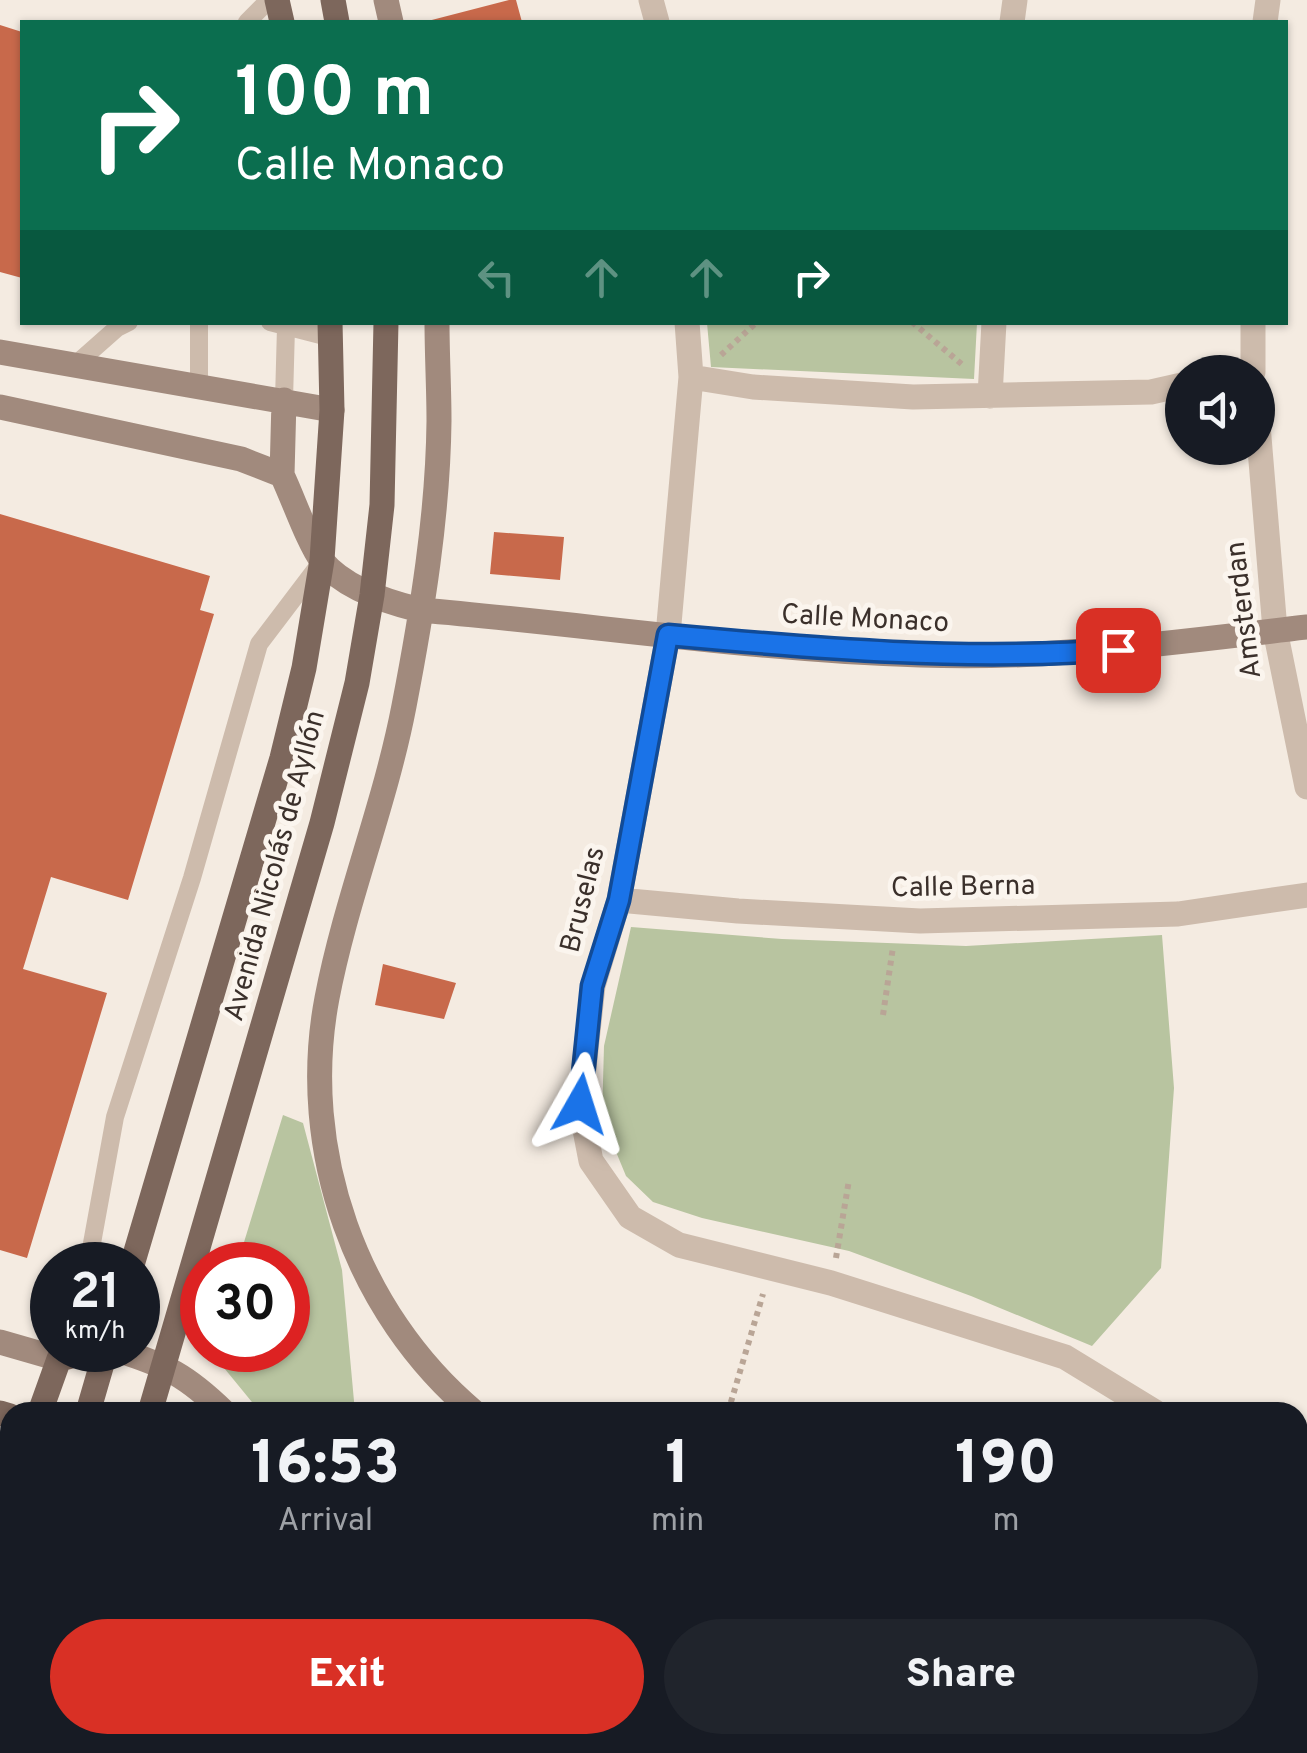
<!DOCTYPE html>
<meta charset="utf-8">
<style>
body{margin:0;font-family:Overpass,sans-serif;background:#20242c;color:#f1f3f6;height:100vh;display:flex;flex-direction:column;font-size:38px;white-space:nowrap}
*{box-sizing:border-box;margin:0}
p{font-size:32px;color:#9ea1a6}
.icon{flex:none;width:55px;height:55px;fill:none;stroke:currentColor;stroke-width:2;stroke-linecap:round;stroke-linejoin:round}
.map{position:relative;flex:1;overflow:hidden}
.side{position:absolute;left:0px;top:1402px;width:1308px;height:352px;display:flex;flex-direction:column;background:#171b24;border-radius:30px 30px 0 0;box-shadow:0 2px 8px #0004}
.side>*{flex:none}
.hud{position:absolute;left:20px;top:20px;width:1268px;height:305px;border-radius:0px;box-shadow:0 2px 8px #0004;background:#0b6e4f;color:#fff;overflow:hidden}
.controls{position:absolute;left:1165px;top:355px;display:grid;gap:20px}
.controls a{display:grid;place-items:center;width:110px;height:110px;border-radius:50%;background:#171b24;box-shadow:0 2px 8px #0004;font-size:50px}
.speed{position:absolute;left:30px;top:1242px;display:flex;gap:20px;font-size:50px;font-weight:700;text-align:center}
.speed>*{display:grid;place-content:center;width:130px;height:130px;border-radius:50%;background:#171b24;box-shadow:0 2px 8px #0004;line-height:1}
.speed small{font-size:25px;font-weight:400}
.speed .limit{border:15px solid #d22;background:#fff;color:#111}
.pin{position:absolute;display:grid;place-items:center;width:85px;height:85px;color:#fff;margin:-42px;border-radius:20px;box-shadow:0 5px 15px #0006}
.me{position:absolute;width:110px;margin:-55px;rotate:6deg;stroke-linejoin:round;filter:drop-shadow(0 0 8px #0008)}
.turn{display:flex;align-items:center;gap:35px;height:210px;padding:0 50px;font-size:45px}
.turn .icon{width:130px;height:130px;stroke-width:2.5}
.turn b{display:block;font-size:70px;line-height:85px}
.lanes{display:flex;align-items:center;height:95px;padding:0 50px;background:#0003;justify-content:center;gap:50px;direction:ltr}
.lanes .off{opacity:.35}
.eta{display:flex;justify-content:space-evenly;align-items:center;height:170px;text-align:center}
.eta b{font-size:60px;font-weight:800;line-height:70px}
.button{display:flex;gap:20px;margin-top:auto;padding:20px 50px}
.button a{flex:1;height:115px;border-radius:60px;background:#d93025;color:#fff;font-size:40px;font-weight:800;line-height:115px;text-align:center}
.button a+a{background:#20242c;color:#f1f3f6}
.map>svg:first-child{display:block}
</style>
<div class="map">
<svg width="1307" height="1753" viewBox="0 0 1307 1753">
<rect width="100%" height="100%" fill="#f4ebe1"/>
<!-- green -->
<path fill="#b8c4a0" d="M707,323H977L974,379L711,367Z
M631,927L782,939L966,946L1162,935L1174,1088L1161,1268L1092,1346L971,1296L849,1251L702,1218L653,1202L626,1176L602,1118L604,1046Z
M283,1115L303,1123L342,1270L355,1412H260L211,1352L288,1350V1265H237Z
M632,1745H1171L1185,1753H630Z"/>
<!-- building -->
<path fill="#c8694b" d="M509,0H516L522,22H424Z
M0,25L22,32V278L0,272Z
M0,514L210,576L200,610L214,614L128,900L51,877L23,969L107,993L27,1258L0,1250Z
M494,532L564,537L560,580L490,574Z
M383,964L456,983L444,1019L375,1005Z"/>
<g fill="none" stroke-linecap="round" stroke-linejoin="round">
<!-- path -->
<path stroke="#b9a596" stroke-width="6" stroke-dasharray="5 5" stroke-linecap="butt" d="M912,322L965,367
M721,355L757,322
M883,1015L893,947
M836,1258L849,1180
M728,1412L763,1294
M641,1753L642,1745"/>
<!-- lane -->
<path stroke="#cdbbac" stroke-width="18" d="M247,22L269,0
M270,322L332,338
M74,366L117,328L129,322
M199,387V322
M284,400L286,327
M88,1265L115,1117L192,878L259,644L319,565"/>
<!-- street -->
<path stroke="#cdbbac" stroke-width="25" d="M651,0L657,22
M1012,22L1015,0
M1265,22L1268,0
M687,322L691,377L668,635L619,900L593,986L580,1104L591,1161L630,1217L679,1245L831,1283L1065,1357L1155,1412
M1253,322V372
M691,377L753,387L913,397L1151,392L1182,385
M990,396L994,322
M1258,425L1275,630L1307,787
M619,900L738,911L920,921L1178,914L1307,895
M1298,1499L1307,1505
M1298,1593L1307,1580"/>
<!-- secondary -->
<path stroke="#a18a7d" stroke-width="25" d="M386,0L391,22
M437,322C437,355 439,388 439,421C438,515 422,613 404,706C385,805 346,899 327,998C298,1150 356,1313 474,1412
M0,352L332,410
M0,407L241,459L282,475C293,498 308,542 322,561C344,588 387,602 420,610C586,624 753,650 920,655C1053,660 1176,642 1307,627
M282,475L284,400
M0,1342L59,1359
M117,1350C166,1365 187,1376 224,1412
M545,1745L553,1753
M1196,1745L1208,1753"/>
<!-- primary -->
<path stroke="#7d675c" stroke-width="25" d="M277,0L282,22
M333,0L337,22
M132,1265L282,758L304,668L322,560L332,410L330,322
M40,1412L59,1359L95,1350
M88,1412L106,1350
M150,1412L322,823L357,683L372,595L382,505L386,322
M0,1413L10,1416
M10,1511C0,1559 10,1622 10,1672
M0,1710L10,1676
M53,1753L56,1745"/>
</g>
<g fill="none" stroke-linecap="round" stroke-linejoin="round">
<defs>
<path id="route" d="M580,1104L592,986L619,900L668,635C821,649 964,661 1118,650"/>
</defs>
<!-- route casing -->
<use href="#route" stroke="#114b97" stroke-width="25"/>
<!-- route -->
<use href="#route" stroke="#1a73e8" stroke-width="18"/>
</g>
<g text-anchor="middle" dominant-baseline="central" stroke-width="10" stroke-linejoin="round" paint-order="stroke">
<!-- street labels -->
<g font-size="28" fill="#3b302b" stroke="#fbf5ee">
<text transform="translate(1245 610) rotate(-97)">Amsterdan</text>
<text transform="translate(865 620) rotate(3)">Calle Monaco</text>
<text transform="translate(276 866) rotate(-75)">Avenida Nicolás de Ayllón</text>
<text transform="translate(963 888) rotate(-1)">Calle Berna</text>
<text transform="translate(584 900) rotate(-76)">Bruselas</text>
</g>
</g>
</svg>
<div class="controls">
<a><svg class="icon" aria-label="sound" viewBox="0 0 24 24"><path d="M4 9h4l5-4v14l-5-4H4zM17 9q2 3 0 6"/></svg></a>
</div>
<div class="speed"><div>21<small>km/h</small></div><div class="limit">30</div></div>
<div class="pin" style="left:1118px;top:650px;background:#d93025"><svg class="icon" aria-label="arrive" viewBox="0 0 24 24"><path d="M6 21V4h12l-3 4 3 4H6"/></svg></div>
<svg class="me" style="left:580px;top:1104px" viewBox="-20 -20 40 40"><path d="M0-17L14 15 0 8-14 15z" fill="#1a73e8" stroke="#fff" stroke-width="4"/></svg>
<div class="hud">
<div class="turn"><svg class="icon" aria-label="right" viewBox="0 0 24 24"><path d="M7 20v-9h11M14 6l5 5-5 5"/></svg><div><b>100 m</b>Calle Monaco</div></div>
<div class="lanes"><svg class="icon off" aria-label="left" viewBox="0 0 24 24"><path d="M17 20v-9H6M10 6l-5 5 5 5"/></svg><svg class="icon off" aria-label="ahead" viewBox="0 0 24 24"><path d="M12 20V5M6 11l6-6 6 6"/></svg><svg class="icon off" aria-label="ahead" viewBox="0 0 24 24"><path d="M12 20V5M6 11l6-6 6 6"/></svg><svg class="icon" aria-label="right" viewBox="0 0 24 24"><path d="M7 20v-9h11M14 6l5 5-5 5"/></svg></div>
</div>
<section class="side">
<div class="eta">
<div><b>16:53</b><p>Arrival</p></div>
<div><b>1</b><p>min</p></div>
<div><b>190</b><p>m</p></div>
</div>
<div class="button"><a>Exit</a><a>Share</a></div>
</section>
</div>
